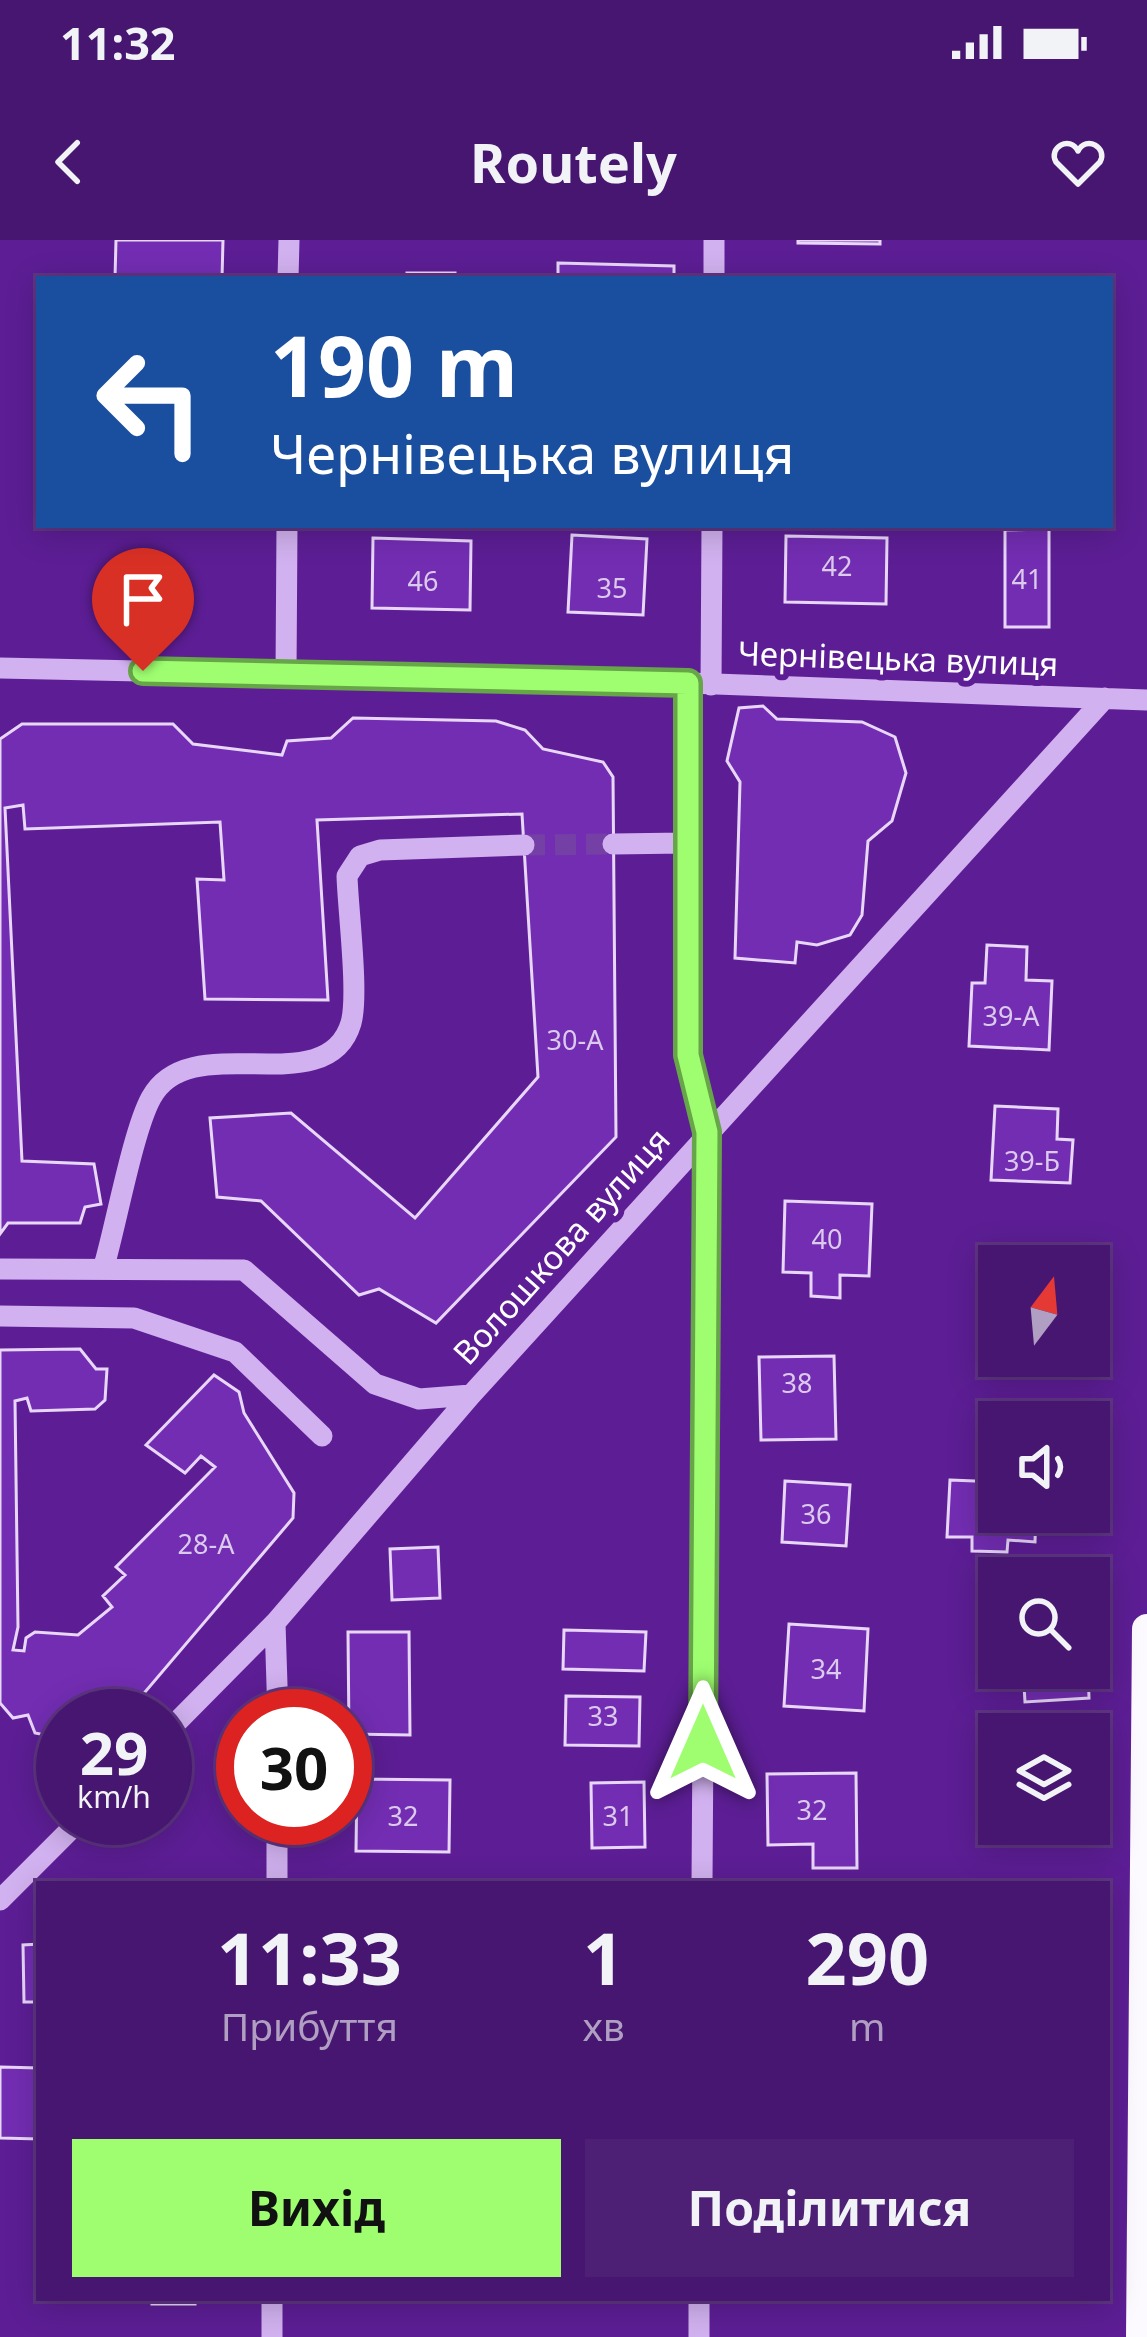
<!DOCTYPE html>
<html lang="uk">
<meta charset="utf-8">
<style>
body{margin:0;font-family:"Noto Sans",sans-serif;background:#4d1f75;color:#f1f3f6;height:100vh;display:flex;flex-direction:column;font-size:45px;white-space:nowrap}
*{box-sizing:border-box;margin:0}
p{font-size:39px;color:#b09fc3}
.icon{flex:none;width:66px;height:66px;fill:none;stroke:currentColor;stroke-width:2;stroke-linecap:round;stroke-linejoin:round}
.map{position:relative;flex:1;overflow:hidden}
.panel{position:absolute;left:36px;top:1641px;width:1074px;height:420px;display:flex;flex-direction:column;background:#461670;border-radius:0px;box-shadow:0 6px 30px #0003,0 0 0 3px #5e3583}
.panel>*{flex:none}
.guide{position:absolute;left:36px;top:36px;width:1077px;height:252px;border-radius:0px;box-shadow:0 6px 30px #0003,0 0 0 3px #5e3583;background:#1a4fa0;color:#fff;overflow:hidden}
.needle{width:78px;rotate:16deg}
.fabs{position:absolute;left:978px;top:1005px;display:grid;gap:24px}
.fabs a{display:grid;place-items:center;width:132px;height:132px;border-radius:0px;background:#461670;box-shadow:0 6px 30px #0003,0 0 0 3px #5e3583;font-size:60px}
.speed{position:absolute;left:36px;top:1449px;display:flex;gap:24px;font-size:60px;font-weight:700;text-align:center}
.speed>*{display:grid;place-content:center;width:156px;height:156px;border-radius:50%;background:#461670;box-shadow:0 6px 30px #0003,0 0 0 3px #5e3583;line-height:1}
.speed small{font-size:30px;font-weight:400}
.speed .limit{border:18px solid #d22;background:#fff;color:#111}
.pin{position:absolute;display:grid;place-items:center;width:102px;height:102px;color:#fff;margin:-123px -51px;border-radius:50% 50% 50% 0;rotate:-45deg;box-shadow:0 0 12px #0007}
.pin .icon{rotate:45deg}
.me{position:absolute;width:132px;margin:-66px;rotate:0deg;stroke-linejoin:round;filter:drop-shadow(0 0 9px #0008)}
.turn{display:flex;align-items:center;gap:42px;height:252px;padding:0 36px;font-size:54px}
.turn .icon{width:156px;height:156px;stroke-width:2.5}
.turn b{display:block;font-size:84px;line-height:102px}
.eta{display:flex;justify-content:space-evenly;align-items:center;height:204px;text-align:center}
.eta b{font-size:72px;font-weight:700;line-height:84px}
.cta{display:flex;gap:24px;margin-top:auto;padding:24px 36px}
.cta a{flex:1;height:138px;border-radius:0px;background:#9efe70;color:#111;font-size:48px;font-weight:700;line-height:138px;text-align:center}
.cta a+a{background:#4d1f75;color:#f1f3f6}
.status{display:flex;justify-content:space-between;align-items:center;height:84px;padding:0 60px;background:#461670;direction:ltr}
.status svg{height:33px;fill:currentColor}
header{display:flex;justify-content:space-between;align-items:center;height:156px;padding:0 36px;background:#461670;font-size:54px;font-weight:700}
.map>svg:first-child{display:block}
</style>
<div class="status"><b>11:32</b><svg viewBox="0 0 49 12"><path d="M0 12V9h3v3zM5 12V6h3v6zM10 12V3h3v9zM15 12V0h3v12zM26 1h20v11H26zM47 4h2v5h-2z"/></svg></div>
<header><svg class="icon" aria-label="back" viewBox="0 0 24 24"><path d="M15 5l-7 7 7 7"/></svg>Routely<svg class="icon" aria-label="heart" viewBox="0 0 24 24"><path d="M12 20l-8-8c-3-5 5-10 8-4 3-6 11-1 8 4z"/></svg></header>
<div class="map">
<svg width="1147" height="2097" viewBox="0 0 1147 2097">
<rect width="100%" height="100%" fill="#5d1e95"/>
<!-- building -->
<path fill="#732db3" stroke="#e9d7fa" stroke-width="3" d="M116,0H223L222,39L115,38Z
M798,0H880V4L798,3Z
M558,23L674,26V39H558Z
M407,33H455V39H407Z
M1049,289V387H1005V290Z
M572,295L647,299L643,375L568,372Z
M786,296L887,298L886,364L785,362Z
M373,298L471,301L470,370L372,368Z
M763,466L777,479L862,482L895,497L906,533L892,581L868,601L862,675L850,695L817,705L797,702L795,723L735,718L740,542L727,521L739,468Z
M353,478L496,481L525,490L543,509L603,522L613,537L616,897L436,1083L379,1049L359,1055L261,961L217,957L210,878L291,873L415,978L538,837L522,574L317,580L328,760L205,759L197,639L224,640L220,582L25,589L23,565L5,568L22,921L94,924L101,964L85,967L80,983H8L0,994V499L22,484H173L193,504L282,515L287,501L331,498Z
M987,705L1027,707L1026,740L1052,741L1049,810L969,806L972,743H985Z
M995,866L1058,869L1057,899L1073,900L1070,943L991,940Z
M785,961L872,964L869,1036L840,1035V1058L811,1056V1033L783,1032Z
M1074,1010L1106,1011L1105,1065L1089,1064V1026H1073Z
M80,1109L96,1129H107L105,1160L95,1169L31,1171L27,1158L15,1161L18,1387L13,1410L24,1411L26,1398L35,1392L78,1395L112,1367L103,1356L125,1335L116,1327L215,1227L201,1216L185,1233L146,1205L214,1135L239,1152L244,1173L294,1253L293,1278L140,1458L120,1473L63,1476V1492L50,1496L35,1493L28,1475L13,1478L0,1463V1110Z
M834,1116L836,1199L761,1200L759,1117Z
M950,1240L999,1242V1272H1036L1035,1302L1008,1300L1007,1312L972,1311V1297H947Z
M785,1241L850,1245L846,1306L782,1302Z
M438,1307L440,1358L392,1360L390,1309Z
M789,1384L868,1389L864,1471L784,1466Z
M564,1390L646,1392L644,1431L563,1429Z
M348,1392H409L410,1495L349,1494Z
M1023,1428H1088L1089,1458L1025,1462Z
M566,1456L640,1457L639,1506L565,1505Z
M42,1505H63V1542H41Z
M856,1533L857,1628H813V1604L768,1605L767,1534Z
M357,1539L450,1540L449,1612L356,1611Z
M644,1542L645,1607L592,1608L591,1543Z
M1023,1584H1084V1599L1023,1597Z
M39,1704V1762H24L23,1705Z
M0,1827L39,1828V1899L0,1898Z
M152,2058H195V2064H152Z"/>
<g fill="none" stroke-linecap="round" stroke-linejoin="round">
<!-- minor-tunnel -->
<path stroke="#7540a5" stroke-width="21" stroke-dasharray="21 10" stroke-linecap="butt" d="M524,605L613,604"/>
<!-- minor -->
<path stroke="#d1b1ef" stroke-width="21" d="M288,39L289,0
M714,39V0
M0,428L688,443L1147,460
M286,434L287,285
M688,443V815L707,892L702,1644
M711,445L712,285
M613,604L684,603
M104,1026C116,985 133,891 151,858C190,785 327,865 351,783C359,755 348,670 347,636L360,616L380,610L524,605
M0,1029L244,1030L375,1144L419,1159L471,1155
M0,1076L134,1078L235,1112L322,1196
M275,1383L278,1476
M165,1494L275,1383L471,1155L1105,458
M277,1644V1578
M0,1660L82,1578
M272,2097V2058
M699,2097V2058"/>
<!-- major -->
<path stroke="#fcf9ff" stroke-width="30" d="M1141,2097L1147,1389"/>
</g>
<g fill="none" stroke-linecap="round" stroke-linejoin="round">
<defs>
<path id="route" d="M143,431L688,443V815L707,892L703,1503"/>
</defs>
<!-- route casing -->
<use href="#route" stroke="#67a549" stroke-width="30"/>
<!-- route -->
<use href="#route" stroke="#9efe70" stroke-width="21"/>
</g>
<g text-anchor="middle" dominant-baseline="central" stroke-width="12" stroke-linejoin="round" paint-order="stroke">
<!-- number labels -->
<g font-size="27" fill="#dccaec">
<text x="837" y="325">42</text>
<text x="1027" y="338">41</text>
<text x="423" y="340">46</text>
<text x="612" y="347">35</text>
<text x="1011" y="775">39-А</text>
<text x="575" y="799">30-А</text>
<text x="1032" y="920">39-Б</text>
<text x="827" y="998">40</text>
<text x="797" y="1142">38</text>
<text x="816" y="1273">36</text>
<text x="206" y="1303">28-А</text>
<text x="826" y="1428">34</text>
<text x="603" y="1475">33</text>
<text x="812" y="1569">32</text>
<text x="403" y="1575">32</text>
<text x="618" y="1575">31</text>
</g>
<!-- street labels -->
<g font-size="33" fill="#fff" stroke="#5d1e95">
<text transform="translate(898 418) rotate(2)">Чернівецька вулиця</text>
<text transform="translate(561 1006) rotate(-48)">Волошкова вулиця</text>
</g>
</g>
</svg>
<div class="fabs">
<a><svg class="needle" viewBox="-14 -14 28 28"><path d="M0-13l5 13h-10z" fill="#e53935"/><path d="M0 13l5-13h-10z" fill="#b09fc3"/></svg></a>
<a><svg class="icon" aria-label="sound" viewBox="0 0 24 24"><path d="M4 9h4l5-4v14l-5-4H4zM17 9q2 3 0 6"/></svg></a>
<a><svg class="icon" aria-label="search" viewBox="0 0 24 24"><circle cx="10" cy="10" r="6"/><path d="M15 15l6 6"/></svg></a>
<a><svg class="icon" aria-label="layers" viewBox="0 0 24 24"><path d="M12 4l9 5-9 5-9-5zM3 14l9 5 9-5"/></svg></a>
</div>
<div class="speed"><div>29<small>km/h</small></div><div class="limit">30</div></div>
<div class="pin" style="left:143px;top:431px;background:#d93025"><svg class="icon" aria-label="arrive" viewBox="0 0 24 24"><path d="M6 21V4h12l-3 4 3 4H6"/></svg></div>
<svg class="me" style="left:703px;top:1503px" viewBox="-20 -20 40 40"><path d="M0-17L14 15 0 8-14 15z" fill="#9efe70" stroke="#fff" stroke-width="4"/></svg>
<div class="guide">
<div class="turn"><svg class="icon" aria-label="left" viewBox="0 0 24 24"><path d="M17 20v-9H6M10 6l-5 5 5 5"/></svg><div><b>190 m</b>Чернівецька вулиця</div></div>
</div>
<section class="panel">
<div class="eta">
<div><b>11:33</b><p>Прибуття</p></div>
<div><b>1</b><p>хв</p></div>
<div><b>290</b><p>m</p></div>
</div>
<div class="cta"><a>Вихід</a><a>Поділитися</a></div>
</section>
</div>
